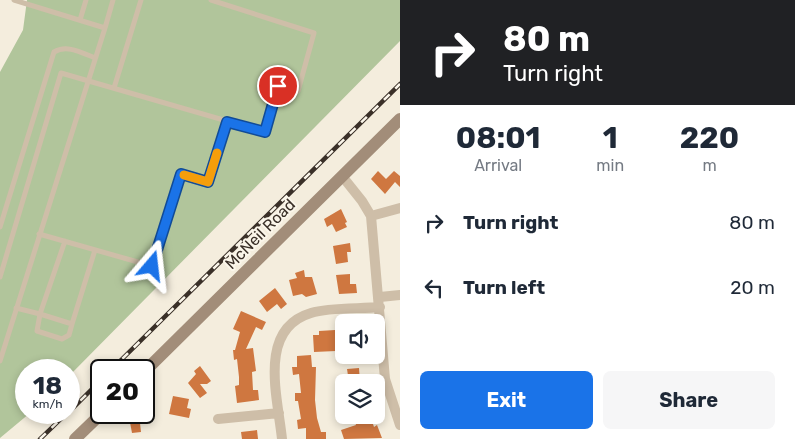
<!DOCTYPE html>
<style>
body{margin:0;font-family:Rubik,sans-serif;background:#f6f6f7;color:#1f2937;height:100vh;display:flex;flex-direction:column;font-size:19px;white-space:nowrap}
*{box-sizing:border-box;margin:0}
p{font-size:16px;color:#747a83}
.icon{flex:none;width:28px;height:28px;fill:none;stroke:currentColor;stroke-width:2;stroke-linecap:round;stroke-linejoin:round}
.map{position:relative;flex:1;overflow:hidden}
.panel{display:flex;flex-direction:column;background:#fff;width:395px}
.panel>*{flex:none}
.hud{background:#202124;color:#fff;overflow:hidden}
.tools{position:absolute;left:335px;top:314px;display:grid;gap:10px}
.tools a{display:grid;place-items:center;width:50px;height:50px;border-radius:8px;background:#fff;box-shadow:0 2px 8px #0003;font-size:25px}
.speed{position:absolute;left:15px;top:359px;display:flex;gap:10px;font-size:25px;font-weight:700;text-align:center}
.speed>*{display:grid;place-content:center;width:65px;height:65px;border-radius:50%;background:#fff;box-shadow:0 2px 8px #0003;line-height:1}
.speed small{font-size:12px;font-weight:400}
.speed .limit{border:2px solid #111;border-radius:8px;background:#fff;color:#111}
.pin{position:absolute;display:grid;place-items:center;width:42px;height:42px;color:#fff;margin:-21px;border:2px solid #fff;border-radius:50%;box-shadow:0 1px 5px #0007}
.me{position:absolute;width:55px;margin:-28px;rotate:17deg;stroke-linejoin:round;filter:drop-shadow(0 0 4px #0008)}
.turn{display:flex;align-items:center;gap:18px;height:105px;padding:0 20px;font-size:22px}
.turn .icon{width:65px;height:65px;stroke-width:2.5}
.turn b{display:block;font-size:35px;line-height:42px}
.eta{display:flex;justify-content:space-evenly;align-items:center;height:85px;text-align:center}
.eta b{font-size:30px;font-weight:700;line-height:35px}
.primary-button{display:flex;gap:10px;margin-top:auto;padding:10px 20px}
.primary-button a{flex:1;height:58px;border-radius:8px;background:#1a73e8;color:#fff;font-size:20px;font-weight:700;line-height:58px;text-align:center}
.primary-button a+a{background:#f6f6f7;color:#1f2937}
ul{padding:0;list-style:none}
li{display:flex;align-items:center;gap:15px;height:65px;padding:0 20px}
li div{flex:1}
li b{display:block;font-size:19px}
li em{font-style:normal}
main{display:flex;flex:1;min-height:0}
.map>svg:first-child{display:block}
</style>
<main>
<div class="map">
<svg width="400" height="439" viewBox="0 0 400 439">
<rect width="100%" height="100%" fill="#f4eddd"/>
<!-- green -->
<path fill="#b1c59b" d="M27,0H400V41L69,376V370H26V412L30,413L0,438V72L23,30Z"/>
<!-- building -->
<path fill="#cf7740" d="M378,171L386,179L394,171L400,176V187L395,182L385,194L371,179Z
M341,209L347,222L345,223L347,227L336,232L332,224L327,227L324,219Z
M350,243L351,252H347L348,262L336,264L333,246Z
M304,270L305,277H312L317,294L306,297L302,294L293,296L289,280L297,278L295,273Z
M350,274V284H356L357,293L339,294L336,275Z
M275,288L287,304L281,309L277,304L267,312L259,301Z
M241,311L266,322L262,330L256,327L246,349L253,348L256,371L252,372L253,390H258L259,400L237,403L235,386L239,385V377L237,359L234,360L233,350H235L240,332L233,329Z
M335,330L336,351L314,352L313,335H319V331Z
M311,355L312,367H316L315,400L317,418L321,432H326V439H306V428L298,429L297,420L301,419L298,401H295V393H301L299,374L293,375L292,367H297V356Z
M200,366L211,381L207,384H200L207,393L200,398L188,383L196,374L194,371Z
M359,368L360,382H349L347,369Z
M173,396L189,399L187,408L191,409L189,418L169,414Z
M133,413L142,420L140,423L141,432L132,433L129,417Z
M353,415H370L374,427L377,425L382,438L344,439L341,430L356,425Z
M257,430L258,439H242L241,432Z"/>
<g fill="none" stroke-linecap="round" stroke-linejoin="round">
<!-- lane -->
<path stroke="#cebea8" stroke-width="5" d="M14,0L105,28L113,0
M80,20L86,0
M114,88L141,0
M0,227L54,52C67,44 82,53 95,58
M39,234L152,266L181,174L208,182L227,121
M0,277L61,73L265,132L278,86L298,91L314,33L211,0
M16,308L40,314L65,241
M72,324L69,335L62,339L37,331L40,314L72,324L95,250
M0,361L105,28"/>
<!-- street -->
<path stroke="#cebea8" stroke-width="10" d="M342,176L362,201L371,216L385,379L400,425
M371,216L400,208
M380,297L400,295
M218,419L279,413
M282,439C278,398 257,329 311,313C330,307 360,309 380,307"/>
<!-- secondary -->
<path stroke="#a28d79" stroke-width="12" d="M144,372L400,119
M75,439L103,412"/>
<defs>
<path id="rail" d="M111,370L400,84
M69,412L101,380
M40,439L68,412"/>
</defs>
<!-- rail casing -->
<use href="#rail" stroke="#3a3028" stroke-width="4.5"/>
<!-- rail -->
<use href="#rail" stroke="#fbf6ea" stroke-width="2.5" stroke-dasharray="8" stroke-linecap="butt"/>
</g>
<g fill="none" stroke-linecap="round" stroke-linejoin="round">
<defs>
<path id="route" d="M152,266L181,174L208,182L227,122L265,132L278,86"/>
</defs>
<!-- route casing -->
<use href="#route" stroke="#114b97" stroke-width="12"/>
<!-- route -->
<use href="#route" stroke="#1a73e8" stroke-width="9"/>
<!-- slow -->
<path stroke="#f59e0b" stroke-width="9" d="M184,175L208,182L217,153"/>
</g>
<g text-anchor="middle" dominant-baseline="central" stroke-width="4" stroke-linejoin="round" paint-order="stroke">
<!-- street labels -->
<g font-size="16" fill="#3a3028" stroke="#fbf6ea">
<text transform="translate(260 234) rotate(-45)">McNeil Road</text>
</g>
</g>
</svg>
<div class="tools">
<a><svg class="icon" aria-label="sound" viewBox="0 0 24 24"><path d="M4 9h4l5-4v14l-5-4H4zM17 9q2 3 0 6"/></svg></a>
<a><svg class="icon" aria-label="layers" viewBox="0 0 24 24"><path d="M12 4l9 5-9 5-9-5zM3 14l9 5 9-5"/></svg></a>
</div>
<div class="speed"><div>18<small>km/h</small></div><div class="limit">20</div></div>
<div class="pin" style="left:278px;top:86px;background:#d93025"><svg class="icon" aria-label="arrive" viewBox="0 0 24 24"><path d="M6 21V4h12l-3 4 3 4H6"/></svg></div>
<svg class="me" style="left:152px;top:266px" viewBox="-20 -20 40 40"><path d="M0-17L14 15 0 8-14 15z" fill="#1a73e8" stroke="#fff" stroke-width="4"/></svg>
</div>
<section class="panel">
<div class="hud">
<div class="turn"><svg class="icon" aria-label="right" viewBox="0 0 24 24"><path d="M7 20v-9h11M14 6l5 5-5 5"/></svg><div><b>80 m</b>Turn right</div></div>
</div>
<div class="eta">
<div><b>08:01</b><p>Arrival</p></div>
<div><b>1</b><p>min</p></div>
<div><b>220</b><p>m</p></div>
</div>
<ul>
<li><svg class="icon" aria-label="right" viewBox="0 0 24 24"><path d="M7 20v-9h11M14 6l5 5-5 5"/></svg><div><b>Turn right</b></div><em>80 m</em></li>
<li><svg class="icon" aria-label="left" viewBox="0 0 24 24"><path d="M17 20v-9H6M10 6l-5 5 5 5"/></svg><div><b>Turn left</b></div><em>20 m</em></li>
</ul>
<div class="primary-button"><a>Exit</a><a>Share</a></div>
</section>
</main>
